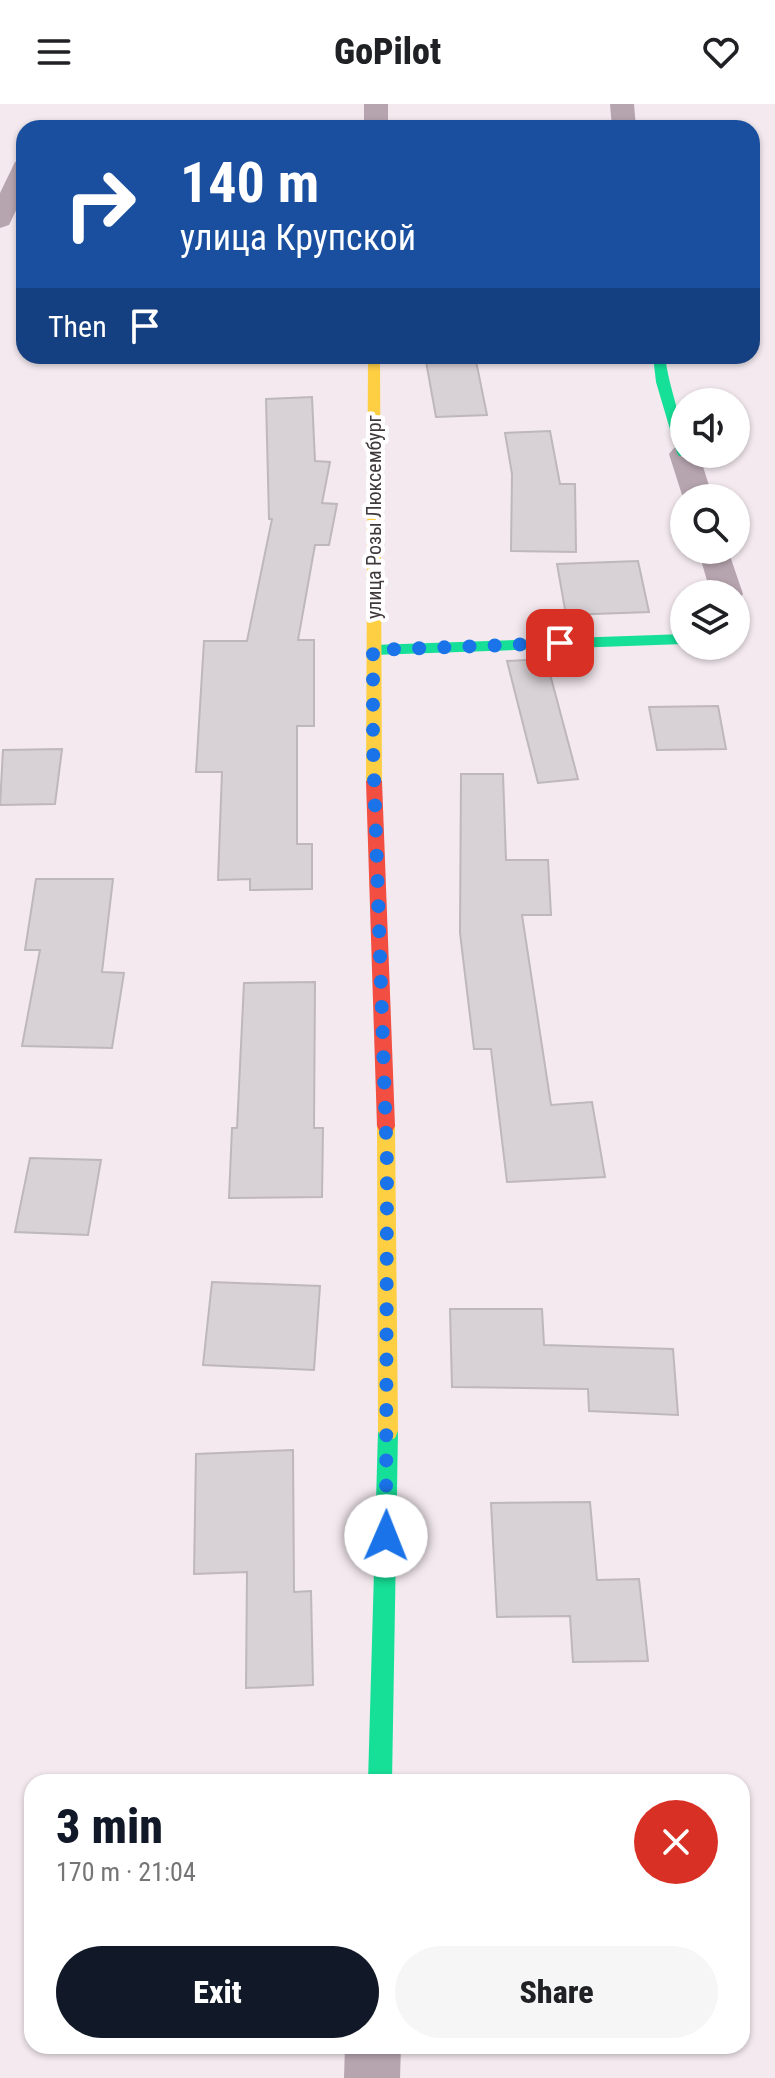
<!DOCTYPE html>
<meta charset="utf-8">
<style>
body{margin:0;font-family:"Roboto Condensed",sans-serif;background:#f6f6f6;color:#202124;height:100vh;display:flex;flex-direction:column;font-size:30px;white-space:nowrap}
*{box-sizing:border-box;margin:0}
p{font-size:26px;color:#757577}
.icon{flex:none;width:44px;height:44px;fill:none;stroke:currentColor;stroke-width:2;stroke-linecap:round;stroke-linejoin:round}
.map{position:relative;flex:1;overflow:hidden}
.panel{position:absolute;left:24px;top:1670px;width:726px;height:280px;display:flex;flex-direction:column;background:#fff;border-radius:24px;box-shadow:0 2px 6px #0004}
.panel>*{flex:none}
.banner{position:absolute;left:16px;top:16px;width:744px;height:244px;border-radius:24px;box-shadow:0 2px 6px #0004;background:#1a4fa0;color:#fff;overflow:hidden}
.fabs{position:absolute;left:670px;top:284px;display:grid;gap:16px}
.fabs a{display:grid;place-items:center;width:80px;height:80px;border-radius:50%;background:#fff;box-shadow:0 2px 6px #0004;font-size:40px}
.pin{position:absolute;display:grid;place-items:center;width:68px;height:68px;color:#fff;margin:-34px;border-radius:16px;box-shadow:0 4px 12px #0006}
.me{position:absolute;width:88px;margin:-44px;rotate:1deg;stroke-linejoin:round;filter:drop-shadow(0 0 6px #0008)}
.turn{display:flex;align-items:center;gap:28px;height:168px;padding:0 32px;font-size:36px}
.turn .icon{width:104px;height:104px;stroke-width:2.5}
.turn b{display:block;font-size:56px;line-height:68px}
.then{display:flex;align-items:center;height:76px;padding:0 32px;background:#0003;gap:16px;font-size:30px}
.round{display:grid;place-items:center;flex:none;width:84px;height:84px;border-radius:42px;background:#f6f6f6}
.overview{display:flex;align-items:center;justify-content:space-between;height:136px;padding:0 32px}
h1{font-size:48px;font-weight:800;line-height:60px;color:#111827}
.cta{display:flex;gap:16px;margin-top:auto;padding:16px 32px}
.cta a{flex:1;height:92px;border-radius:48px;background:#111827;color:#fff;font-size:32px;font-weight:800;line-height:92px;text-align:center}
.cta a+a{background:#f6f6f6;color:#202124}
header{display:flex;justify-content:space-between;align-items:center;height:104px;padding:0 32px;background:#fff;font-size:36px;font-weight:800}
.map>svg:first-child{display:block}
</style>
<header><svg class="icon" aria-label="menu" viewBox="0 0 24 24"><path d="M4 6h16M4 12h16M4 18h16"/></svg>GoPilot<svg class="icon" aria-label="heart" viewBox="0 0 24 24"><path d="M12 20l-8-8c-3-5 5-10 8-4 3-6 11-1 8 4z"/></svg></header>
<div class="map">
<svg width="775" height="1974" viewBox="0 0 775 1974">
<rect width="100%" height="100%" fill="#f3e9ef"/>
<!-- building -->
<path fill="#d8d1d5" stroke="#beb7bb" stroke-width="2" d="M425,252H475L487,311L436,313Z
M312,293L315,357L330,358L322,399L337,400L329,441H315L298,536H314V622H297V740H312V785L250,786V775L218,776L222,668H196L204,537H247L272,415H269L266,295Z
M550,327L560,380H575L576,448L511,447L512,370L505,329Z
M638,457L649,508L566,511L557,460Z
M546,555L578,675L538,679L507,557Z
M718,602L726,645L657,646L649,603Z
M62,645L55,700L0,701L3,646Z
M461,670H503L506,756H548L551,811H522L551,1001L592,998L605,1073L507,1078L491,945H474L460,829Z
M36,775H113L102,868L124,869L112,944L22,942L40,846H25Z
M315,878L314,1024H323L322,1093L229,1094L232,1024H237L244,879Z
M30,1054L101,1056L88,1131L15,1128Z
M212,1178L320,1182L314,1266L203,1261Z
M450,1205H542L544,1241L673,1245L678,1311L589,1307L588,1285L452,1283Z
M293,1346L294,1488L311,1487L313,1581L246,1584L247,1468L194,1470L196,1350Z
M590,1398L597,1476L639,1475L648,1557L573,1558L570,1512L497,1513L491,1399Z"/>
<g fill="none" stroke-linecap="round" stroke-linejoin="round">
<!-- street -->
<path fill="#b6a4ae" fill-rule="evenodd" d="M364,0H388V24H364Z
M610,0H634L636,24H612Z
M24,56V90L9,121L0,124V89L15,58Z
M684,341V350H699L713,394H683L669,350L674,344Z
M698,446H728L743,490L738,497L736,490H711Z
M345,1942H401L400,1974H344Z"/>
<!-- fast -->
<path fill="#16e098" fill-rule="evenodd" d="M653,252H665C669,286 684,316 684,350L689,352H679L677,349L656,278Z
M684,530V540L373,551L366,546L373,541Z
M388,1317L395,1320L398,1327L392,1678H368L378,1327L381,1320Z"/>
<!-- slow -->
<path fill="#ffcf43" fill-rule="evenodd" d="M368,252H380L382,677L374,683L366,677Z
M386,1014L392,1016L395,1022L398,1327L395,1334L388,1337L381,1334L378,1327L377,1022L380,1016Z"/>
<!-- jam -->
<path fill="#f24e42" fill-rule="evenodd" d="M374,671L382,677L395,1022L392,1028L386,1030L380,1028L377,1022L366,677Z"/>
</g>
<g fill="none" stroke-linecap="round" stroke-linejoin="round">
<!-- route -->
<path stroke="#1a73e8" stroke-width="14" stroke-dasharray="0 25.2" d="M386,1432L387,1060L373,643V546L560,539"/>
</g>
<g text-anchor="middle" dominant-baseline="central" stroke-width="8" stroke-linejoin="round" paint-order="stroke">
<!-- street labels -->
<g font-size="20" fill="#3f383c" stroke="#fff">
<text transform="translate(374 413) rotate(-90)">улица Розы Люксембург</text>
</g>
</g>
</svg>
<div class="fabs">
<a><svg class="icon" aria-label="sound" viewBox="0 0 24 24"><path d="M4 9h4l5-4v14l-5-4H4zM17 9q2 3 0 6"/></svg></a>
<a><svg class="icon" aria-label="search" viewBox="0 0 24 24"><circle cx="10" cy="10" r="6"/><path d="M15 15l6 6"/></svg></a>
<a><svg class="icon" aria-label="layers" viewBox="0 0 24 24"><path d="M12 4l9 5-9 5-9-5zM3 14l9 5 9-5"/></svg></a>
</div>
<div class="pin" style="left:560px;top:539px;background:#d93025"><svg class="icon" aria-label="arrive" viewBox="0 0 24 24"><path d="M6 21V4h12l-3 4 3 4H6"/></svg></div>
<svg class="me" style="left:386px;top:1432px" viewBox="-20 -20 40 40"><circle r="19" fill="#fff"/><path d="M0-13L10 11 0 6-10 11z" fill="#1a73e8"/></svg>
<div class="banner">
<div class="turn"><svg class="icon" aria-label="right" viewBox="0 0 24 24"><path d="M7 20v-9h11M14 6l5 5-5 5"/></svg><div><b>140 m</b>улица Крупской</div></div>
<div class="then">Then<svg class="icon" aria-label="arrive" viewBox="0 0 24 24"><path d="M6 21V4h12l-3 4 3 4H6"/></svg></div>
</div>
<section class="panel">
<div class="overview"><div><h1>3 min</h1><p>170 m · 21:04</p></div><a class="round" style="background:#d93025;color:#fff"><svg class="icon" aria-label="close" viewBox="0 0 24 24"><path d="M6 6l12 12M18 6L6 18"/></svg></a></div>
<div class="cta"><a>Exit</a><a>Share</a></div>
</section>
</div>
